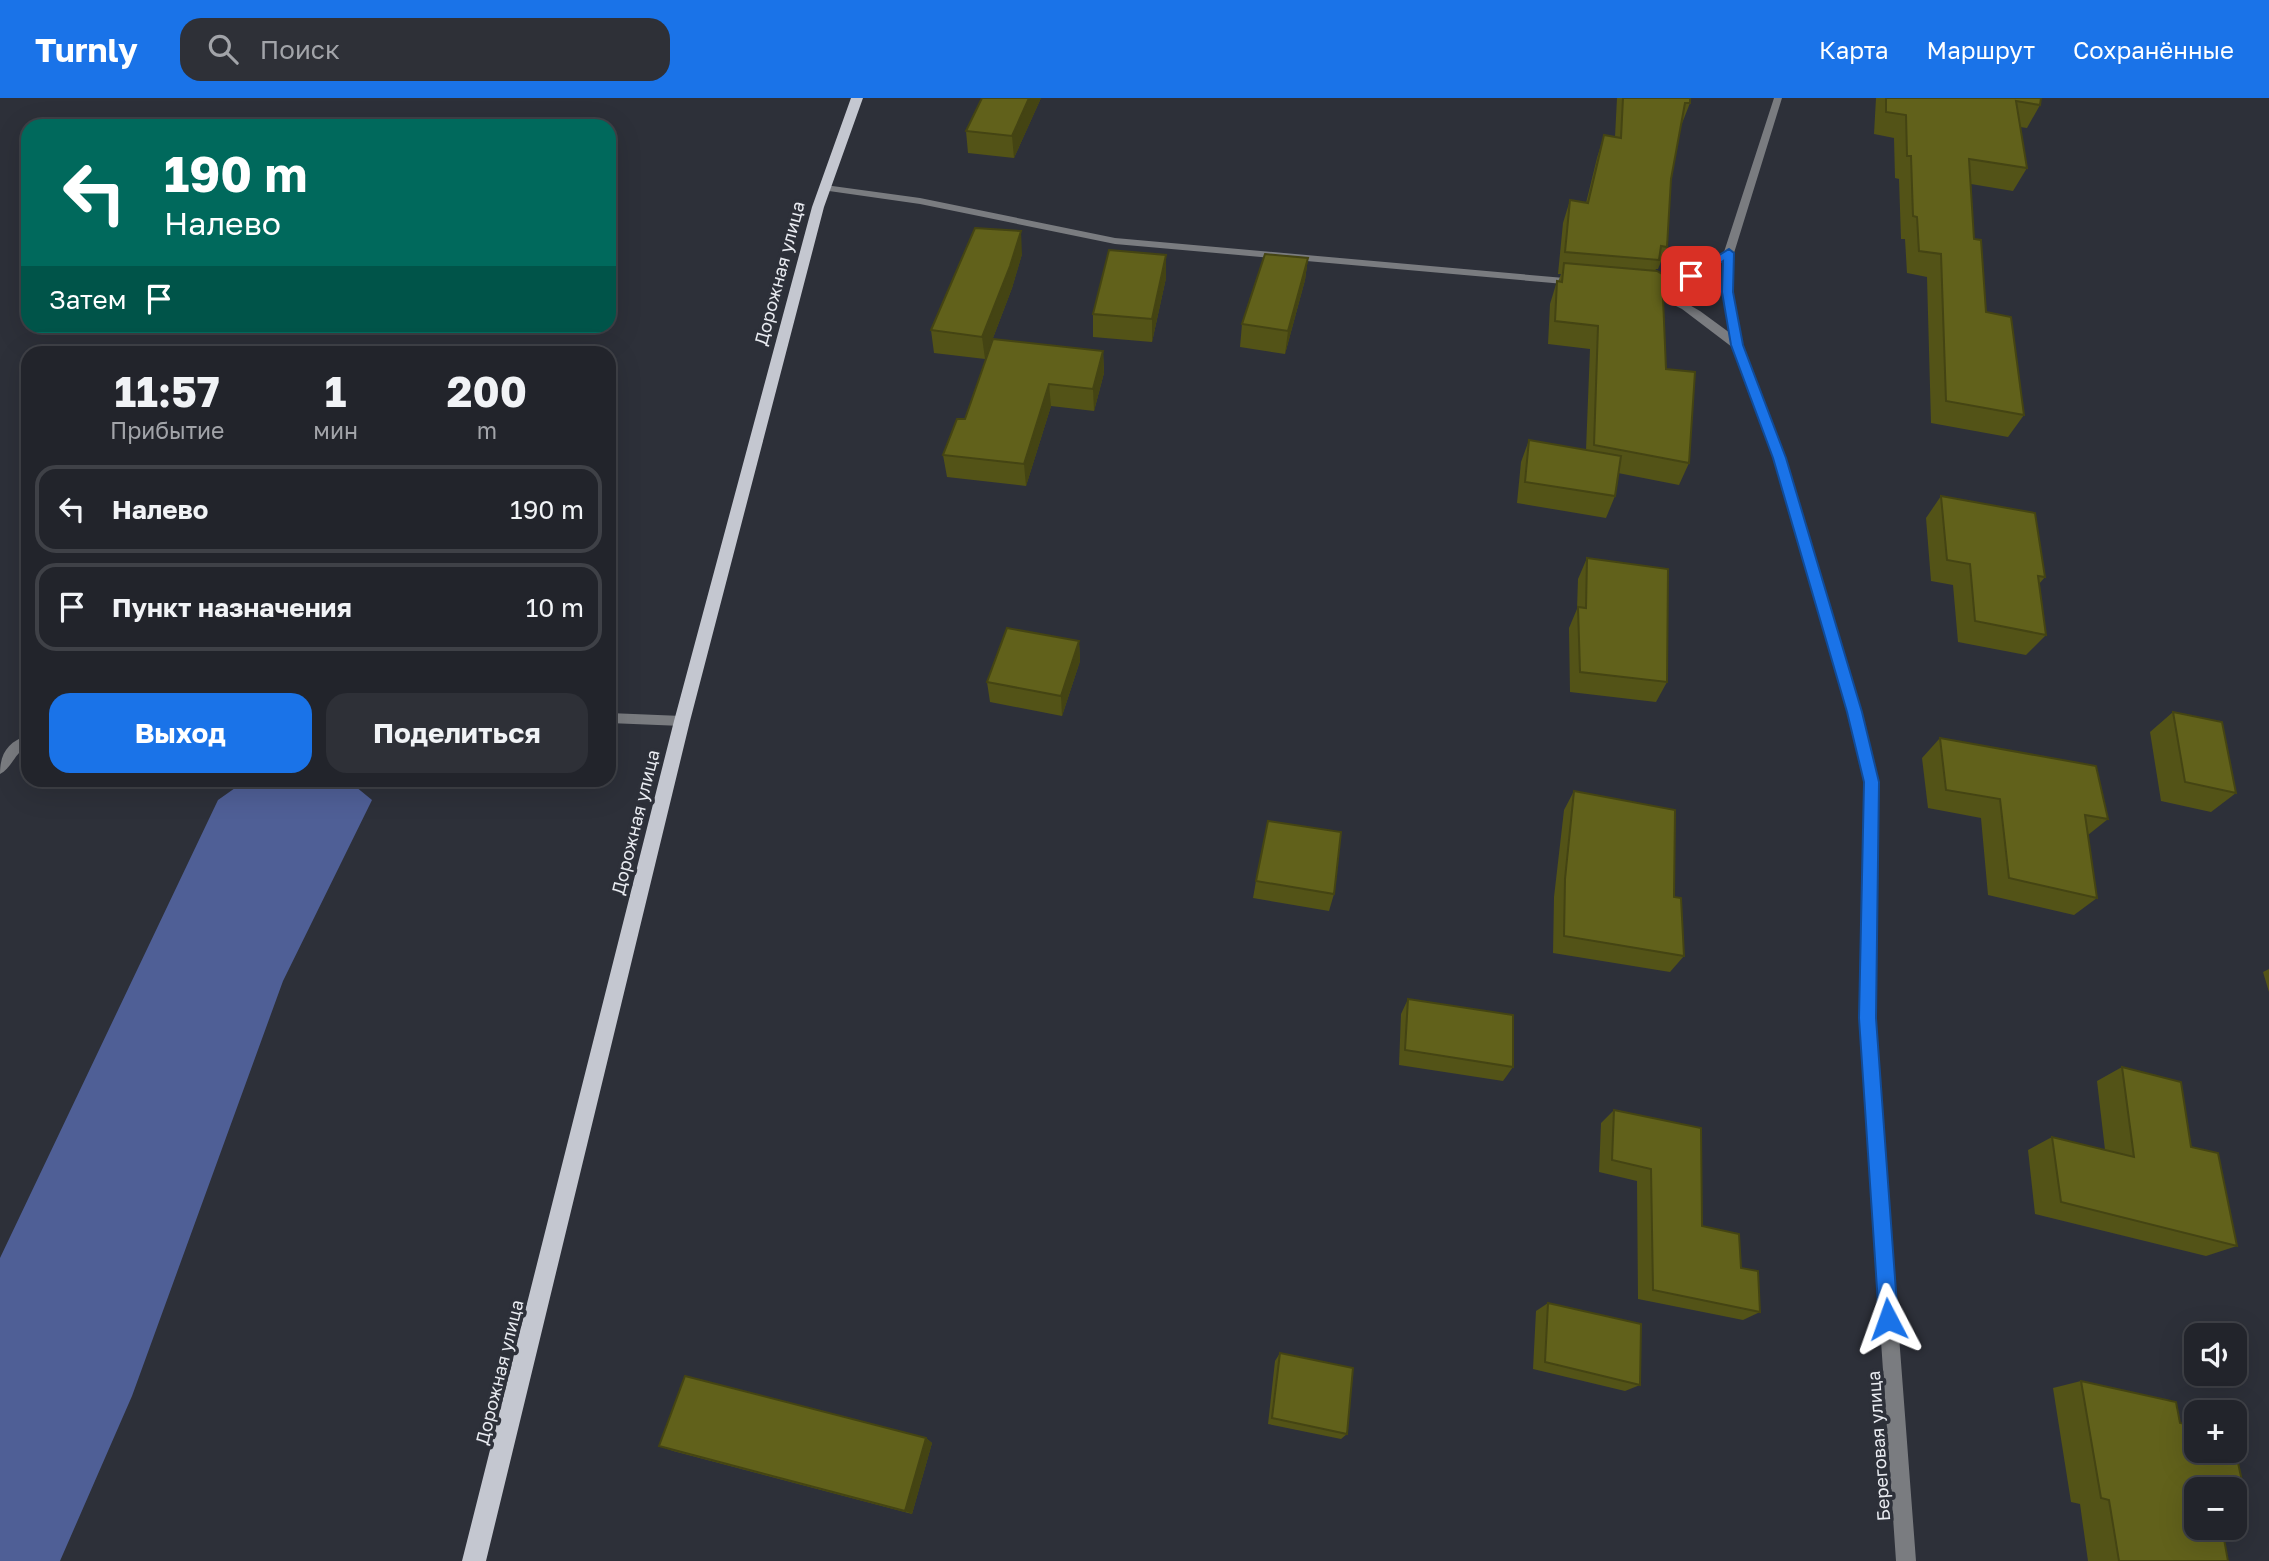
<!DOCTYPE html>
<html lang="ru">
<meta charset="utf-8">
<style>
body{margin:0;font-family:"Golos Text",sans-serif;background:#2e3037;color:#f1f3f6;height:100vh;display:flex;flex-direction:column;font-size:26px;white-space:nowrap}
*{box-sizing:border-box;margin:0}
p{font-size:23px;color:#a2a4a9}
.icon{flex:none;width:38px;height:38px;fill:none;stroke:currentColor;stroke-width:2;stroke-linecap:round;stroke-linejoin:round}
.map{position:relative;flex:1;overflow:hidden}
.drawer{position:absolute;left:21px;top:248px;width:595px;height:441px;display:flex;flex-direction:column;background:#22242b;border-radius:21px;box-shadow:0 7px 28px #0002,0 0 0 2px #3f4147}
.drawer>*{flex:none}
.hud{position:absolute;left:21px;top:21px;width:595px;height:214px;border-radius:21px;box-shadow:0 7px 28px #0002,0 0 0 2px #3f4147;background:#00695c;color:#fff;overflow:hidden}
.tools{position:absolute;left:2184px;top:1225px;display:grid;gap:14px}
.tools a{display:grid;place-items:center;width:63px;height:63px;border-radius:14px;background:#22242b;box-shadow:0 7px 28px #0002,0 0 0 2px #3f4147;font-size:35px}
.pin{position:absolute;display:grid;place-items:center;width:60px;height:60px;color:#fff;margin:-30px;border-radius:14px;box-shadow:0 4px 10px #0006}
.me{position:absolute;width:77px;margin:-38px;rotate:356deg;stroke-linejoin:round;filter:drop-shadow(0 0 5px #0008)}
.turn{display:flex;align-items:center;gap:24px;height:147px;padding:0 28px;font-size:32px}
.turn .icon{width:91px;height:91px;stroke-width:2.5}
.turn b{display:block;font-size:49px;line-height:60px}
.then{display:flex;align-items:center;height:66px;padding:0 28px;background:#0003;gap:14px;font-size:26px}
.eta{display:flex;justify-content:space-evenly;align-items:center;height:119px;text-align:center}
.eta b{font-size:42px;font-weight:700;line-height:49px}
.primary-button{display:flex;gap:14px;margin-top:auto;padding:14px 28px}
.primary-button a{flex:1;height:80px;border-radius:21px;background:#1a73e8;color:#fff;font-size:28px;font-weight:700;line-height:80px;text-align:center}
.primary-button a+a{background:#2e3037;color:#f1f3f6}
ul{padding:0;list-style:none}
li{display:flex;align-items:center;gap:21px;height:88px;margin:0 14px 10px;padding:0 14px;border:4px solid #3f4147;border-radius:21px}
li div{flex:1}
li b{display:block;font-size:26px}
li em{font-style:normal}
header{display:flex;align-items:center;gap:42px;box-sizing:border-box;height:98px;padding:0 35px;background:#1a73e8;color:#fff}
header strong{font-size:33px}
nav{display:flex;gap:38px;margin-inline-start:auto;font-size:24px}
.search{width:490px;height:63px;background:#2e3037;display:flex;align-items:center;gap:18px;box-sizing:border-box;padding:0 24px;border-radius:21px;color:#a2a4a9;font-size:26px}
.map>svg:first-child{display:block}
</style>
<header>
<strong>Turnly</strong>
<div class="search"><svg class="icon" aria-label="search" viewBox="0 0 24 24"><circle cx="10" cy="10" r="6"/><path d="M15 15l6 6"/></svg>Поиск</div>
<nav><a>Карта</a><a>Маршрут</a><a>Сохранённые</a></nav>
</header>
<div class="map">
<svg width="2269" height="1463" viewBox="0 0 2269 1463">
<rect width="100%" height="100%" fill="#2d3039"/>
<!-- forest -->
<path fill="#4f5f96" d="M245,683L350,684L372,702L283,883L132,1298L60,1463H0V1160L218,702Z"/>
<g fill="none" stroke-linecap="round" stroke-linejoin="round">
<!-- lane -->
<path fill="#7a7c80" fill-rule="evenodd" d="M609,615L682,618L689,623L682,628L609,625Z
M28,637V648C15,654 12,670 0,676C0,655 8,644 28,637Z"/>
<!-- street -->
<path fill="#7a7c80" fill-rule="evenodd" d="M1774,0H1782L1734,155L1733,194L1742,247L1785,360L1862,614L1878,684L1875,920L1916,1463H1896L1859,920L1864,684L1848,614L1773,360L1732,249L1682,211L1640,190L1645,187L1675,182L1696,172L1724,154ZM1724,163L1723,194L1730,235L1700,213L1663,192L1693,182Z
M825,87L920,100L1115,140L1576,181L1581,184L1576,187L1115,146L920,106L822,92V88Z"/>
<!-- primary -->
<path fill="#c4c7d0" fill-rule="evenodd" d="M851,0H863L824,109L690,623L486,1463H462L674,623L812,109Z"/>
</g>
<!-- wall -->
<path fill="#535317" d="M982,0H1041L1014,60L968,55L966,33Z
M1617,0H1690V5L1681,28L1671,81L1667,149L1658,171H1656L1655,173L1666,271L1689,365L1679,387L1618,375L1615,398L1606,420L1517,405L1521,364L1529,342L1586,352L1590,251L1548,246L1550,206L1557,183L1558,184L1561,176H1558L1563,125L1570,102L1586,105L1597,60L1604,37L1615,39Z
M1876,0H2041L2040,7L2027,30L2020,29L2027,70L2013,93L1971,86L1974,141L1986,214L2024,317L2008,339L1931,325L1927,179L1907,175L1905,141H1901L1899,81L1895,80L1894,40L1874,36Z
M1022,156L1012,190L985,261L934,255L931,232Z
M1308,160L1305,182L1285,256L1240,249L1242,226Z
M1166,180L1152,244L1093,239V216Z
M1103,253L1104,275L1094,313L1051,308L1026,388L947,379L943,357L965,321Z
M1941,398L2045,479L2039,486L2046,537L2026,557L1958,544L1953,487L1931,483L1926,420Z
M1587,460L1667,584L1656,604L1570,594L1569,530L1577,511L1578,481Z
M1079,543L1080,563L1062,618L990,604L987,584Z
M2173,614L2236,695L2211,714L2161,703L2150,634Z
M1940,640L2108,721L2088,737L2097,800L2074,817L1988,797L1981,720L1928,710L1922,660Z
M1574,693L1674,799L1684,858L1670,874L1553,855L1554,799L1564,712Z
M1256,783L1334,796L1329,813L1253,800Z
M2269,871V894L2263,874Z
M1408,901L1513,969L1503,983L1399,967L1401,916Z
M2122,969L2191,1049L2237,1148L2206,1158L2035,1116L2028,1052L2052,1039L2105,1052L2097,983Z
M1614,1012L1702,1128L1741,1170L1760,1214L1743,1222L1638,1201L1637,1083L1599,1074L1601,1025Z
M1548,1205L1640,1287L1625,1293L1533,1271L1536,1213Z
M1280,1255L1347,1336L1341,1341L1268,1326L1275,1263Z
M2081,1283L2180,1325L2247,1406L2235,1407V1391H2196L2228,1463H2088L2080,1406L2071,1404L2053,1290Z
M926,1340L932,1345L912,1416L673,1353L659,1348Z"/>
<!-- shaded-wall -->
<path fill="#444413" d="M1029,0H1041L1014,60L1012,38Z
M1021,133L1022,156L1012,190L985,261L982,239Z
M1166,157V180L1152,244V221Z
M1308,160L1305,182L1285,256L1288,233Z
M1103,253L1104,275L1094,313L1093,291Z
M1049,286L1051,308L1026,388L1024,366Z
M1079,543L1080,563L1062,618L1061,598Z
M926,1340L932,1345L912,1416L905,1413Z"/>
<!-- building -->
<path fill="#61611b" stroke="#444413" stroke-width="2" d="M982,0H1029L1012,38L966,33Z
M1623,0H1690V5H1685L1671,81L1667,149L1661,148L1659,162L1565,154L1570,102L1588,105L1604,37L1621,40Z
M1886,0H2041L2040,7L2016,3L2027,70L1969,61L1974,141L1981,142L1986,214L2011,219L2024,317L1946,303L1941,156L1919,153L1917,119L1913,118L1911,58H1907L1906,17L1886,14Z
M975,130L1021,133L1010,168L982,239L931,232Z
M1109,152L1166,157L1152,221L1093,216Z
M1265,156L1308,160L1288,233L1242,226Z
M1564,165L1657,173L1662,176L1666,271L1695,274L1689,365L1594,347L1598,228L1555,223L1557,183L1562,184Z
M993,241L1103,253L1093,291L1049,286L1024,366L943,357L957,321H965Z
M1529,342L1621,358L1615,398L1525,384Z
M1941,398L2035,415L2045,479L2038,478L2046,537L1975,523L1970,466L1947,462Z
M1587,460L1668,471L1667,584L1580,574L1578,509L1586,510Z
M1007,530L1079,543L1061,598L987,584Z
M2173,614L2222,624L2236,695L2185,684Z
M1940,640L2096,668L2108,721L2085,717L2097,800L2009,780L2000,701L1946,692Z
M1574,693L1675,712L1674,799L1681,800L1684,858L1564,838L1565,781Z
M1268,723L1341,734L1334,796L1256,783Z
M1408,901L1513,917V969L1405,952Z
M2122,969L2181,984L2191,1049L2218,1055L2237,1148L2061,1104L2052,1039L2134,1059Z
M1614,1012L1701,1030L1702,1128L1739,1136L1741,1170L1758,1173L1760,1214L1653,1192L1651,1071L1612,1062Z
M1548,1205L1641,1226L1640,1287L1545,1264Z
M1280,1255L1353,1270L1347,1336L1272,1320Z
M685,1278L926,1340L905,1413L659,1348Z
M2081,1283L2176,1304L2180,1325L2196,1328V1353H2235V1351L2247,1406L2235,1403V1391H2196V1430H2222L2228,1463H2119L2109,1402L2101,1400Z"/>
<!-- route -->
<path fill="#1a73e8" stroke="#114b97" stroke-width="2" d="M1729,151L1734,155L1733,194L1743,247L1786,360L1862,614L1879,684L1876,920L1898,1221L1895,1228L1888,1231L1881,1228L1879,1221L1859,920L1864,684L1847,614L1773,360L1731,247L1722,194L1723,163L1695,181L1685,178Z"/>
<g text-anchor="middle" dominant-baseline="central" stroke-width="7" stroke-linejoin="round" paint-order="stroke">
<!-- street labels -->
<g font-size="18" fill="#e9ebf1" stroke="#2d3039">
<text transform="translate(779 175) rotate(-75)">Дорожная улица</text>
<text transform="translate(635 724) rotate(-76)">Дорожная улица</text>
<text transform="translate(499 1274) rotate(-76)">Дорожная улица</text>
<text transform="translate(1878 1348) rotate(-94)">Береговая улица</text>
</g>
</g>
</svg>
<div class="tools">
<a><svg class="icon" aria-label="sound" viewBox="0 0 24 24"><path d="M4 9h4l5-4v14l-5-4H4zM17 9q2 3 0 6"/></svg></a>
<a>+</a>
<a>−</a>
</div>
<div class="pin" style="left:1691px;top:178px;background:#d93025"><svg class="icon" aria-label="arrive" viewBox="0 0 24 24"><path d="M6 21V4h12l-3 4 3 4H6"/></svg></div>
<svg class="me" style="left:1888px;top:1221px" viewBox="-20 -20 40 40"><path d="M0-17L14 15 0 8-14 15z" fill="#1a73e8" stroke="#fff" stroke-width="4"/></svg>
<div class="hud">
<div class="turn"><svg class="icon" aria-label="left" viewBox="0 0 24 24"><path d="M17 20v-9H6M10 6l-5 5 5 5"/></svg><div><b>190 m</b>Налево</div></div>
<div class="then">Затем<svg class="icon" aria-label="arrive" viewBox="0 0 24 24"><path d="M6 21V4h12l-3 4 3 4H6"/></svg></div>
</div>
<section class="drawer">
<div class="eta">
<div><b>11:57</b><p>Прибытие</p></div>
<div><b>1</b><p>мин</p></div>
<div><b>200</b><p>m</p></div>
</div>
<ul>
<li><svg class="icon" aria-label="left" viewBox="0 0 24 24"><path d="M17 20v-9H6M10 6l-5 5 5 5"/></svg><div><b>Налево</b></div><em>190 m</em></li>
<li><svg class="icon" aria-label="arrive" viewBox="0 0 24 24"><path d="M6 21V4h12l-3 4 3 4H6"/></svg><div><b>Пункт назначения</b></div><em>10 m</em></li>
</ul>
<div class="primary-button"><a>Выход</a><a>Поделиться</a></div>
</section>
</div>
